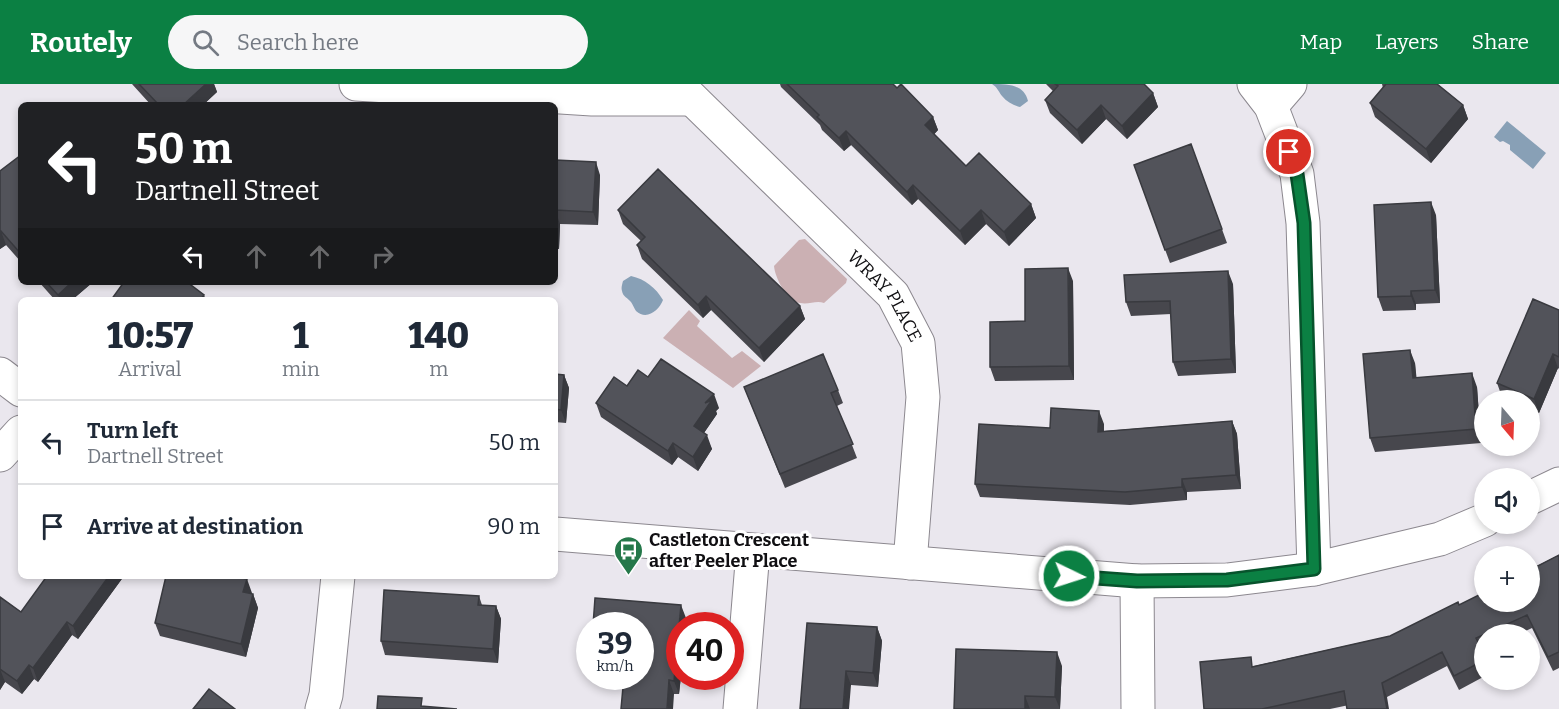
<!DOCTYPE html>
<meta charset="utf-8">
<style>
body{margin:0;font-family:Bitter,serif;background:#f6f6f7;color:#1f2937;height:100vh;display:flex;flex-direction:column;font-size:22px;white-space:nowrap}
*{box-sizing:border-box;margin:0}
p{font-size:20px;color:#747a83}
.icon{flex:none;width:33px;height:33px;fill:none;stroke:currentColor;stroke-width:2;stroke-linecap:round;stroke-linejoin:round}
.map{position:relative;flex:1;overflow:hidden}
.side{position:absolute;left:18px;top:213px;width:540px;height:282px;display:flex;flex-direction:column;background:#fff;border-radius:9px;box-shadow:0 3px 9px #0003}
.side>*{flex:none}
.banner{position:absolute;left:18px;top:18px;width:540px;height:183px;border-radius:9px;box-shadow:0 3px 9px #0003;background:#202124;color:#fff;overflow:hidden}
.needle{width:39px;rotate:161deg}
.fabs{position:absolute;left:1474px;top:306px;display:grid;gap:12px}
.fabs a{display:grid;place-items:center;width:66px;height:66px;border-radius:50%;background:#fff;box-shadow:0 3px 9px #0003;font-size:30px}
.speed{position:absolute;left:576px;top:528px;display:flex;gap:12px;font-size:30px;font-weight:700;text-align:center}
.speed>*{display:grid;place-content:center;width:78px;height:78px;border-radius:50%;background:#fff;box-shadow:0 3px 9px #0003;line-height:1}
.speed small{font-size:15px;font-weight:400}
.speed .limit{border:9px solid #d22;background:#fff;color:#111}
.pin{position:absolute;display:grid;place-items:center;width:51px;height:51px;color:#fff;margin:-26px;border:3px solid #fff;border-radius:50%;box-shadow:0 2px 6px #0007}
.me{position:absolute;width:66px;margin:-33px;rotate:94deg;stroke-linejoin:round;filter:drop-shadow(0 0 4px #0008)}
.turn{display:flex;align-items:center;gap:21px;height:126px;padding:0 18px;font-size:27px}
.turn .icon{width:78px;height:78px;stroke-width:2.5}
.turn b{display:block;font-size:42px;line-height:51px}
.lanes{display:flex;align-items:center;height:57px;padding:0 18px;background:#0003;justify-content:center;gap:30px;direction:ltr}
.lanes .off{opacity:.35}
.eta{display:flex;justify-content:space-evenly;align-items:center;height:102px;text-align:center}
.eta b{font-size:36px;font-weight:800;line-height:42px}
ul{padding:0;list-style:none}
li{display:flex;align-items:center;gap:18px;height:84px;padding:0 18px;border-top:2px solid #e0e1e3}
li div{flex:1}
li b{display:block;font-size:22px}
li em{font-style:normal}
header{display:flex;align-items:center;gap:36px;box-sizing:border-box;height:84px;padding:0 30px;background:#0b8043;color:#fff}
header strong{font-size:28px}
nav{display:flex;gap:33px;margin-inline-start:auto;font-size:21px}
.search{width:420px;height:54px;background:#f6f6f7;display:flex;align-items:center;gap:15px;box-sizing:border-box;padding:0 21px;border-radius:33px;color:#747a83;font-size:22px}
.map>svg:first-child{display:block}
</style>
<header>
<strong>Routely</strong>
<div class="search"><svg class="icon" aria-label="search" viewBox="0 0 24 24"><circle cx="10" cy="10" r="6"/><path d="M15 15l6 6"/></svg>Search here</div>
<nav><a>Map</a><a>Layers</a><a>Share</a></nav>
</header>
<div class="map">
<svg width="1559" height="625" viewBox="0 0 1559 625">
<rect width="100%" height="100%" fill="#eae7ee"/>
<!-- green -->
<path fill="#cbb0b3" d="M805,155L847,195L846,199L824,219C816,216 809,221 800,219C787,217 775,194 774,182L799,156Z
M689,226L700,237L697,242L732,274L742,267L761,282L733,304L663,254Z"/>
<!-- water -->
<path fill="#88a0b6" d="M992,0C1007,0 1024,0 1028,17L1020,23C1013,21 1007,18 1002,12C998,7 998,4 992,0Z
M1507,37L1546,69L1533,85L1510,66V61L1503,57L1500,58L1494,53Z
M631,192C645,195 656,204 663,216C659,226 647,237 636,227C634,224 633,221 631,218C628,214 623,213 622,207C621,204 622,201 623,197Z"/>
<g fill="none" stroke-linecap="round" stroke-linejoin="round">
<defs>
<g id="street">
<path d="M356,0L592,15H692"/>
<path id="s1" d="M677,0L893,211L918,259L923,313L910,479"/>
<path d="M1254,0L1271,22L1297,90L1303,139L1314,485"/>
<path d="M1271,22L1290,0"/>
<path d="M1137,497L1138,625"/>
<path d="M322,625L326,611L338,492"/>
<path d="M740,625L753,467"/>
</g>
<path id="secondary" d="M0,290L21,306
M0,371L21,348
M1530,414L1559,400
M555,450L1137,497L1227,496L1314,485L1440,455L1485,436"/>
</defs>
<!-- street casing -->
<use href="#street" stroke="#8c888f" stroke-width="35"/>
<!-- secondary casing -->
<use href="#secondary" stroke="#8c888f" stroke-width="35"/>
<!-- street -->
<use href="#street" stroke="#fff" stroke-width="33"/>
<!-- secondary -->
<use href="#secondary" stroke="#fff" stroke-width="33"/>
</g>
<!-- wall -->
<path fill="#47474d" d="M132,0H214L217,8L203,21H151Z
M780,0H893L933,33L938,46L934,50L966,82L1031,120L1036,134L1009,162L986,140L965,161L918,115L912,121L851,61L844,67L822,46L820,41L781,3Z
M1046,0H1144L1153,9L1158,23L1127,55L1106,35L1082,60L1050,29L1045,16L1053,7Z
M1382,0H1437L1463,21L1468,35L1431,79L1375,33L1370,19L1383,4Z
M1191,60L1227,159L1170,179L1134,81Z
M21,71V178L6,161L0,165V87Z
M555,76L600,91L598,141L560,140L559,165H555Z
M618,126L800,222L805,235L764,278L711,226L703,234L642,175L637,161L641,157L623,140Z
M1436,131L1440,219L1416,220V226L1383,227L1378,213Z
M1073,197L1074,296L995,297L990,283Z
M39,198H93L72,216H55Z
M1233,200L1236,289L1178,292L1173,278L1171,230L1131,232L1126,218Z
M1559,226V285L1558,284L1539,329L1530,325V316H1510L1502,313L1497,299Z
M1415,279L1416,294L1477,303L1481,359L1375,368L1370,354Z
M555,290L564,291L569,304L566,339L555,338Z
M648,293L719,324L716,327L717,330L704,349L712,365L698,387L678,373L672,381L601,333L596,319Z
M744,303L838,306L843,319L837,322L857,374L785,404Z
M1232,337L1237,350L1241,405L1187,408V416L1130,421L980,413L975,400L1050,344L1104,340V347Z
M1559,471V584L1553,587L1532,544L1519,550H1485V566L1483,567L1485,571V592L1459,606L1447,582L1387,613L1330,625H1204L1254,582L1390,552L1459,521Z
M124,492L78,555L72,551L38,598L34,595L22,610L5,598L0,606V513L21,528Z
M252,509L251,510H253L258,524L246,573L160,552L155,539Z
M479,512L482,521L496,522L501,535L498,579L385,571L381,557Z
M686,534L680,592H681L679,610H674L621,625Z
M877,543L882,557L878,603L851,601L800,625Z
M1062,582L1060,625H954Z"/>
<!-- shaded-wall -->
<path fill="#393a3f" d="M206,0H214L217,8L203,21H183Z
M1153,9L1158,23L1127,55L1122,42Z
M1101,21L1106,35L1082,60L1077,46Z
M1463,21L1468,35L1431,79L1426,65Z
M933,33L938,46L930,55L925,41Z
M846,47L851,61L844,67L839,54Z
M596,78L600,91L598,141L593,128Z
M913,101L918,115L912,121L907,108Z
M1431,118L1436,131L1440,219L1435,206Z
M1031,120L1036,134L1009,162L1004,148Z
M555,126L560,140L559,165L555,155Z
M981,126L986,140L965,161L960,147Z
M1,147L6,161L0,165V148Z
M1068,184L1073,197L1074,296L1069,282Z
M1228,187L1233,200L1236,289L1231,275Z
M72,198H93L72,216H60L58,211Z
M1411,207L1416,220V226L1411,212Z
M204,211L206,216H200Z
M706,212L711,226L703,234L698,221Z
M800,222L805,235L764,278L759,264Z
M1410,266L1415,279L1418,308L1413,294Z
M1553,270L1558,284L1539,329L1534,315Z
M1472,289L1477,303L1481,359L1476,345Z
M564,291L569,304L566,339L561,326Z
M714,310L719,324L716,327L717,330L699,356L694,342L705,319Z
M1099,327L1104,340L1103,361L1098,348Z
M1232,337L1237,350L1241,405L1236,391Z
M707,351L712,365L698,387L693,373Z
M673,359L678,373L672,381L668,367Z
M1182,395L1187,408V416L1182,403Z
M109,492H124L78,555L73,542Z
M247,495L252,509L248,522L243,508Z
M253,510L258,524L246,573L241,560Z
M681,521L686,534L685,542H680V592H681L679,610L674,597Z
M496,522L501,535L498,579L493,565Z
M67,538L72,551L38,598L33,584Z
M877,543L882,557L878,603L873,589Z
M1057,568L1062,582L1060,625L1055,613Z
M29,581L34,595L22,610L17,597Z
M0,585L5,598L0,606Z
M846,587L851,601L849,625H843Z
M669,596L674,610L673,625H667Z
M1382,599L1387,613L1389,625H1387Z
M1025,612L1030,625H1025Z"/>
<!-- building -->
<path fill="#52535a" stroke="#393a3f" stroke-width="1.5" d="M139,0H206L183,21H159Z
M787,0H893L897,4L901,0L933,33L925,41L966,82L979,69L1031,120L1004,148L981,126L960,147L913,101L907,108L846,47L839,54L817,33L819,31Z
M1055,0H1144L1153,9L1122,42L1101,21L1077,46L1045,16L1058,2Z
M1386,0H1437L1463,21L1426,65L1370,19Z
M1191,60L1222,145L1165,166L1134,81Z
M21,71V170L1,147L0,148V87Z
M555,76L596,78L593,128L555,126V131Z
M658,85L800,222L759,264L706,212L698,221L637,161L645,153L618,126Z
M1431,118L1435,206L1411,207V212L1378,213L1374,121Z
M1068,184L1069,282L990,283V238L1025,237V185Z
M1228,187L1231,275L1173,278L1170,217L1126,218L1124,191Z
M46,198H72L58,211Z
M124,198H187L204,211L200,216H111Z
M1533,215L1559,226V273L1553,270L1534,315L1497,299Z
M1410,266L1413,294L1472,289L1476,345L1370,354L1363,270Z
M823,270L838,306L831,309L853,360L780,390L744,303Z
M661,275L714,310L705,319L712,316L694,342L707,351L693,373L673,359L668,367L596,319L614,293L627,302L638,286L648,293Z
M555,290L564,291L561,326L555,325Z
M1051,324L1099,327L1098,348L1232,337L1236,391L1182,395V403L1125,408L975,400L979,340L1050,344Z
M1559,471V568L1548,573L1527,531L1476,554L1485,571V576L1454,592L1442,568L1382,599L1387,625H1347L1344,607L1262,625H1204L1200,578L1251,573L1252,583L1390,552L1458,518L1459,521L1485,508V518H1530V486Z
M47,492H109L73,542L67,538L33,584L29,581L17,597L0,585V513L21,528Z
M166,492H233L247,495L243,508L253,510L241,560L155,539Z
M384,506L479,512L478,521L496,522L493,565L381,557Z
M595,514L681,521L674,597L669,596L667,625H621L624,592H640V542H593Z
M807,539L877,543L873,589L846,587L843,625H800Z
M956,565L1057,568L1055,613L1025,612V625H954Z
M209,605L235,625H193Z
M378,612L422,614L421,622L457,625H377Z"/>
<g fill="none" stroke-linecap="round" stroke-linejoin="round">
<defs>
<path id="route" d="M1069,492L1137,497L1227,496L1314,485L1304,139L1297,90L1289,68"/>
</defs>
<!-- route casing -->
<use href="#route" stroke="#07532c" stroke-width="15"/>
<!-- route -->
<use href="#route" stroke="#0b8043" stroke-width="10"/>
</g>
<!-- icons -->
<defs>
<symbol id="bus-pin" viewBox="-11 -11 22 30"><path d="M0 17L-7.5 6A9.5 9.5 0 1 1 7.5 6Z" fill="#25784a" stroke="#fff"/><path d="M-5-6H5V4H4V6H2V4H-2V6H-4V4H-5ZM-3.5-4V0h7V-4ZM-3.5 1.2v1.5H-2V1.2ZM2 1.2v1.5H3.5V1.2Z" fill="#fff"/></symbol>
</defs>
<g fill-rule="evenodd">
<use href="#bus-pin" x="612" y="450" width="33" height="45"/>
</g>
<g text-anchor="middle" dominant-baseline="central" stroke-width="6" stroke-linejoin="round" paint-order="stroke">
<!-- street labels -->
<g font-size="18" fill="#100f12" stroke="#fff">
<text stroke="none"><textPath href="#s1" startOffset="298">WRAY PLACE</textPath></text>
</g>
<!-- poi labels -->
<g font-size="18" font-weight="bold" fill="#100f12" stroke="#fff" text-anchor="start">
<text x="649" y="456">Castleton Crescent<tspan x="649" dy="21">after Peeler Place</tspan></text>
</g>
</g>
</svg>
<div class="fabs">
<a><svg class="needle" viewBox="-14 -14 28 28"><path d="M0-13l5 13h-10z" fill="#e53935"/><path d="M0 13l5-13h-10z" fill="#747a83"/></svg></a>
<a><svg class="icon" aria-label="sound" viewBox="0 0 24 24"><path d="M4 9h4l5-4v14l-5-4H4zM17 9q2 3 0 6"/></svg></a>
<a>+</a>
<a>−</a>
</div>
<div class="speed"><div>39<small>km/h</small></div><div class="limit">40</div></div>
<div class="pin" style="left:1289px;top:68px;background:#d93025"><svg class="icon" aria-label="arrive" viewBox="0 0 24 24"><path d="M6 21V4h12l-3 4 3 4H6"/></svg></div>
<svg class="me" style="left:1069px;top:492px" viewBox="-20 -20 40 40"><circle r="17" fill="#0b8043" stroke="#fff" stroke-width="3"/><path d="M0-11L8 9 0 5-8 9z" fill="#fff"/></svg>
<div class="banner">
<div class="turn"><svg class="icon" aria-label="left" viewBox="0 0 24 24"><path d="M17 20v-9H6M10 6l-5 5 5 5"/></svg><div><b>50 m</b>Dartnell Street</div></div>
<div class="lanes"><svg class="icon" aria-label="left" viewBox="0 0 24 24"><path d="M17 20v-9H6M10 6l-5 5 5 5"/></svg><svg class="icon off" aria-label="ahead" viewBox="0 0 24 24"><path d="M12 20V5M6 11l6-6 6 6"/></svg><svg class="icon off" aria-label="ahead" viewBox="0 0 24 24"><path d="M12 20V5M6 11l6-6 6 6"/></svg><svg class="icon off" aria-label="right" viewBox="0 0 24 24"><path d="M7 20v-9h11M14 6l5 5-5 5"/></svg></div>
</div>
<section class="side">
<div class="eta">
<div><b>10:57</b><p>Arrival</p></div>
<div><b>1</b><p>min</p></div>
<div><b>140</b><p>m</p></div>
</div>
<ul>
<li><svg class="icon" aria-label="left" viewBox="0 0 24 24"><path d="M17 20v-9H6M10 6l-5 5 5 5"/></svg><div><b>Turn left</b><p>Dartnell Street</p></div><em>50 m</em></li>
<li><svg class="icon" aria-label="arrive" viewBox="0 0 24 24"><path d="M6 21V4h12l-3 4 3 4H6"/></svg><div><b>Arrive at destination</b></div><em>90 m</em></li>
</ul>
</section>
</div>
